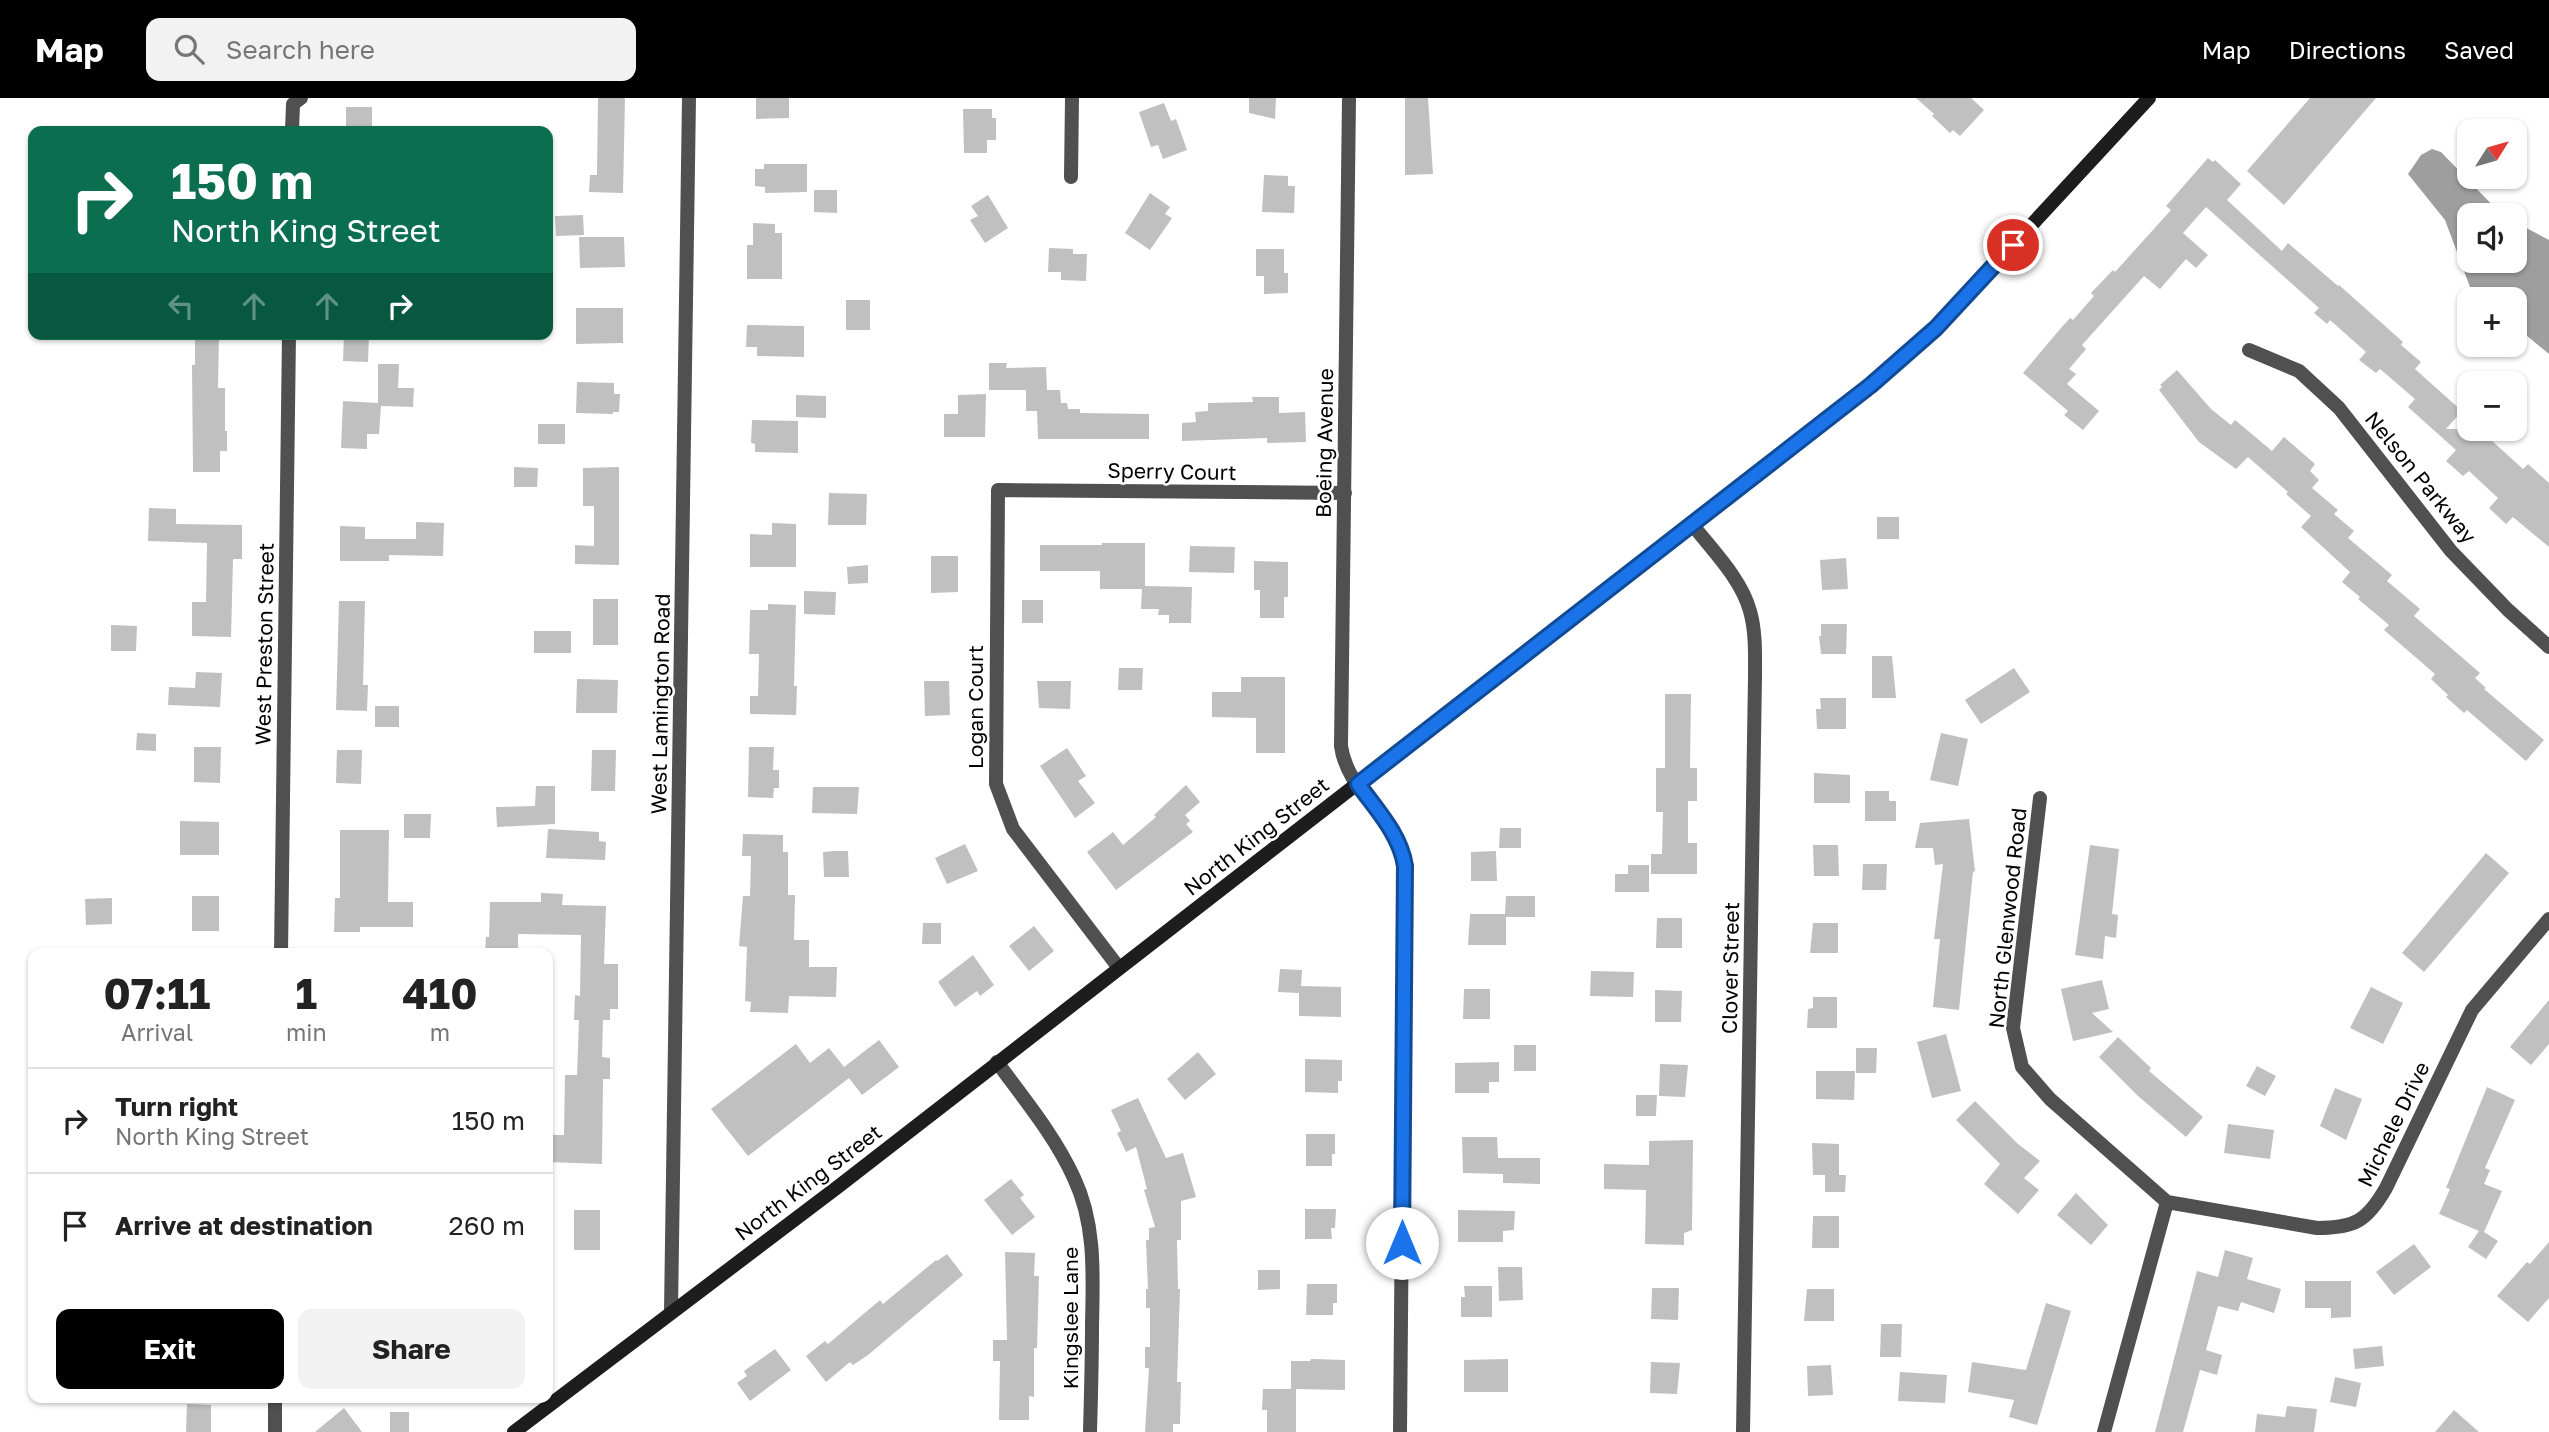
<!DOCTYPE html>
<meta charset="utf-8">
<style>
body{margin:0;font-family:"Golos Text",sans-serif;background:#f2f2f2;color:#222;height:100vh;display:flex;flex-direction:column;font-size:26px;white-space:nowrap}
*{box-sizing:border-box;margin:0}
p{font-size:23px;color:#767676}
.icon{flex:none;width:38px;height:38px;fill:none;stroke:currentColor;stroke-width:2;stroke-linecap:round;stroke-linejoin:round}
.map{position:relative;flex:1;overflow:hidden}
.sheet{position:absolute;left:28px;top:850px;width:525px;height:455px;display:flex;flex-direction:column;background:#fff;border-radius:14px;box-shadow:0 2px 5px #0004}
.sheet>*{flex:none}
.banner{position:absolute;left:28px;top:28px;width:525px;height:214px;border-radius:14px;box-shadow:0 2px 5px #0004;background:#0b6e4f;color:#fff;overflow:hidden}
.needle{width:46px;rotate:53deg}
.fabs{position:absolute;left:2457px;top:21px;display:grid;gap:14px}
.fabs a{display:grid;place-items:center;width:70px;height:70px;border-radius:14px;background:#fff;box-shadow:0 2px 5px #0004;font-size:35px}
.pin{position:absolute;display:grid;place-items:center;width:60px;height:60px;color:#fff;margin:-30px;border:4px solid #fff;border-radius:50%;box-shadow:0 2px 7px #0007}
.me{position:absolute;width:77px;margin:-38px;rotate:0deg;stroke-linejoin:round;filter:drop-shadow(0 0 5px #0008)}
.turn{display:flex;align-items:center;gap:24px;height:147px;padding:0 28px;font-size:32px}
.turn .icon{width:91px;height:91px;stroke-width:2.5}
.turn b{display:block;font-size:49px;line-height:60px}
.lanes{display:flex;align-items:center;height:66px;padding:0 28px;background:#0003;justify-content:center;gap:35px;direction:ltr}
.lanes .off{opacity:.35}
.eta{display:flex;justify-content:space-evenly;align-items:center;height:119px;text-align:center}
.eta b{font-size:42px;font-weight:700;line-height:49px}
.action{display:flex;gap:14px;margin-top:auto;padding:14px 28px}
.action a{flex:1;height:80px;border-radius:14px;background:#000;color:#fff;font-size:28px;font-weight:700;line-height:80px;text-align:center}
.action a+a{background:#f2f2f2;color:#222}
ul{padding:0;list-style:none}
li{display:flex;align-items:center;gap:21px;height:105px;padding:0 28px;border-top:2px solid #e0e0e0}
li div{flex:1}
li b{display:block;font-size:26px}
li em{font-style:normal}
header{display:flex;align-items:center;gap:42px;box-sizing:border-box;height:98px;padding:0 35px;background:#000;color:#fff}
header strong{font-size:33px}
nav{display:flex;gap:38px;margin-inline-start:auto;font-size:24px}
.search{width:490px;height:63px;background:#f2f2f2;display:flex;align-items:center;gap:18px;box-sizing:border-box;padding:0 24px;border-radius:14px;color:#767676;font-size:26px}
.map>svg:first-child{display:block}
</style>
<header>
<strong>Map</strong>
<div class="search"><svg class="icon" aria-label="search" viewBox="0 0 24 24"><circle cx="10" cy="10" r="6"/><path d="M15 15l6 6"/></svg>Search here</div>
<nav><a>Map</a><a>Directions</a><a>Saved</a></nav>
</header>
<div class="map">
<svg width="2549" height="1334" viewBox="0 0 2549 1334">
<rect width="100%" height="100%" fill="#fff"/>
<!-- water -->
<path fill="#9e9e9e" d="M2432,51L2441,54L2502,117H2469V163H2515V124L2549,142V256L2515,228V201H2479L2470,189L2445,122L2408,76L2421,57Z"/>
<!-- building -->
<path fill="#c0c0c0" d="M598,0H625L623,95L589,94L590,77H597Z
M756,0H789V20L756,21Z
M1249,0H1276L1275,21L1249,15Z
M1405,0H1428L1433,76L1405,77Z
M1916,0H1971L1984,12L1960,38L1953,32L1950,35L1932,18L1934,16Z
M2310,0H2376L2284,107L2247,73Z
M1164,5L1171,23L1176,21L1187,52L1163,61L1158,47L1151,49L1139,14Z
M346,9H372V33H346Z
M963,11H992V20H996V42H987V55H964Z
M2208,60L2213,64L2215,62L2241,86L2227,102L2282,153L2288,145L2338,188L2339,187L2403,244L2401,247L2421,264L2415,271L2462,313L2446,331H2479L2523,371L2528,366L2549,385V449L2513,419L2506,426L2489,410L2498,400L2469,373L2463,378L2446,363L2456,352L2408,309L2415,301L2380,271L2376,275L2359,262L2366,254L2330,222L2327,226L2314,215L2319,210L2206,109L2183,135L2208,157L2196,170L2186,161L2160,191L2144,178L2082,247L2086,251L2069,271L2076,276L2067,286L2099,313L2083,332L2064,317L2068,313L2023,275L2061,230L2070,220L2073,222L2094,198L2091,195L2113,172L2115,174L2171,112L2166,108Z
M764,66H807V94L765,95V89L755,88V71H764Z
M1264,77L1288,78V88H1295L1294,115L1262,114Z
M814,92H837V115L814,114Z
M1150,95L1170,109L1165,116L1172,120L1150,152L1125,135Z
M988,97L1008,130L985,145L970,122L978,118L971,108Z
M583,117L584,137L556,138L555,118Z
M753,125L775,126V135H782V181H747V147H753Z
M579,139H624L625,169L580,170Z
M1049,150L1073,151V156H1087L1086,183L1061,182V174H1048Z
M1256,151H1284V175H1288V195L1264,196V178H1256Z
M846,202H870V232H846Z
M576,210H623V245L576,246Z
M747,227L804,228V259L757,258V249H746Z
M195,236H219L218,290H225V333H227V353H220V374H193L192,267H195Z
M344,236H369L368,264L343,263Z
M989,265H1007L1006,270L1046,269L1047,292H1060L1061,305H1067L1068,311H1080V315L1149,316V341H1038L1037,313H1026V292H989Z
M378,266H399L398,290H414L413,309L381,308L379,336H367V351L341,350L343,303L378,305Z
M2177,272L2211,311L2231,327L2235,322L2272,353L2284,339L2315,366L2310,373L2319,382L2312,390L2338,412L2334,416L2354,433L2348,440L2392,477L2387,483L2420,511L2414,518L2480,575L2475,580L2486,590L2484,591L2544,642L2526,663L2467,612L2464,615L2446,599L2448,597L2431,581L2435,576L2384,532L2389,527L2358,501L2360,499L2342,484L2350,474L2301,429L2311,418L2286,396L2288,394L2248,359L2236,371L2199,344L2159,292L2162,289L2160,287Z
M577,284L614,285V296H620L619,314H613V316L576,315Z
M986,296L985,339H944V316H958V297Z
M796,297L826,298V320L796,319Z
M1252,299H1279V315L1305,314L1306,344L1267,345V340L1182,343V325L1196,324L1195,314L1208,313V305L1253,304Z
M752,322L798,323V355L755,354V346L751,345Z
M538,326H565V346H538Z
M514,369L538,370L537,389H514Z
M619,369V467L575,466V447L594,448V408H583V370Z
M829,395L867,396L866,427H828Z
M149,410L176,411V426L242,427V461H233L231,539L192,538V504H206L207,445L148,443Z
M1877,419H1899V441H1877Z
M416,424L444,425L443,458L389,457V463H340V428L365,429V441H416Z
M772,425L796,426V469H750V436L772,437Z
M1102,445H1145V488L1192,489L1191,525H1169V517H1158L1159,511H1141L1142,491H1100V473H1040V447H1102Z
M1190,448L1235,449L1234,475L1189,474Z
M931,458H958V494L931,495Z
M1846,460L1848,491L1822,492L1820,462Z
M1254,463L1288,464V499H1284V520H1260V492H1254Z
M868,467V485L848,486L847,469Z
M804,493L836,494L835,517L804,516Z
M593,501H618V547H593Z
M1022,502H1043V525H1022Z
M339,503H365L363,587H368L367,613L336,612Z
M768,506L796,507L794,588H797L796,617L750,616V598H758L759,556H749L750,512H768Z
M1821,526H1847L1846,556H1821L1819,538H1821Z
M111,527L137,528L136,553H111Z
M534,533H571V555H534Z
M1872,558H1892L1896,600H1872Z
M1119,570H1143L1142,592H1118Z
M2014,570L2030,594L1981,626L1965,602Z
M196,574L222,575L220,609L168,607L169,589L195,590Z
M1241,579H1285V655H1256V620L1212,619V594H1241Z
M577,581L618,582L617,615H576Z
M924,583H949L950,617L925,618Z
M1037,583H1071L1070,611L1039,610Z
M1665,596H1691L1690,670H1697V703H1688V745H1697V776H1651V756H1662L1663,714H1656V670H1665Z
M1820,600H1846V631H1817L1816,611H1821Z
M375,608H399V629H375Z
M137,635L156,636V653L136,652Z
M1941,635L1968,641L1958,688L1930,682Z
M194,649H221L220,685L194,684Z
M749,649H774L773,672H779V690H774L773,700L748,699Z
M1067,650L1086,678L1078,683L1095,705L1075,720L1040,668Z
M337,652H362L361,686L336,685Z
M592,652H616L615,693H591Z
M1814,675L1850,677V705H1814Z
M1186,687L1200,704L1185,717L1190,723L1186,726L1193,734L1116,792L1087,754L1113,734L1123,747L1156,719L1154,717Z
M536,688H555V726L497,729L496,709L535,708Z
M813,689H859L857,716L812,715Z
M1865,693H1889V703H1896V723H1865Z
M404,716H431L430,740H404Z
M1969,721L1975,773L1973,774L1959,912L1933,909L1940,841H1934L1943,766L1935,767L1933,750H1915L1920,725Z
M180,723L219,724V757H180Z
M1500,730H1521V750H1499Z
M548,731L599,734V743L606,744L605,762L546,760Z
M340,732H389L388,804H413V829H360V834H334L335,800H340Z
M743,736L783,737V754H788V797H795L794,842H809V869H837L836,899L789,898L788,915L750,914L751,904L745,903L747,849L739,848L743,798H750L751,758H742Z
M965,746L978,773L947,786L935,760Z
M1813,747H1838L1839,778H1814Z
M2090,747L2119,751L2112,816L2118,817L2116,840L2105,838L2103,861L2075,857Z
M834,753H848L849,779H824L823,754Z
M1496,753L1497,783H1471V754Z
M2486,755L2509,775L2424,874L2402,855Z
M1863,766H1887L1886,792H1862Z
M1628,767H1649V794H1615V776H1628Z
M541,795L563,796L562,807L606,808L604,866H618V911H610V922H603L602,959L610,960V981H603L602,1066L548,1064V1037H564L565,977H577L579,922H574L575,897L580,898L581,837L518,836V856L485,855L486,839H489L490,804H541Z
M192,798H219V833H192Z
M1506,798H1535V819H1506V847H1468L1470,816H1505Z
M112,800V826L86,827L85,801Z
M1657,820H1682V850H1656Z
M923,825H941V846H922Z
M1813,825H1838V855H1810Z
M1034,828L1054,853L1029,873L1009,848Z
M973,857L994,887L980,898L977,893L955,909L938,884Z
M1280,871L1302,872L1301,888L1341,889V919L1299,918V895L1278,894Z
M1591,873L1634,874L1633,899L1590,898Z
M2102,882L2109,911L2092,915L2113,934L2073,943L2061,891Z
M2371,889L2403,905L2383,946L2350,930Z
M1464,891H1490V921H1463Z
M1655,892L1682,893L1681,924H1655Z
M1813,899H1837V930H1807L1808,911L1813,910Z
M2549,902V946L2531,967L2510,949Z
M1946,936L1961,993L1932,1000L1917,944Z
M2118,939L2151,970L2149,973L2203,1019L2186,1039L2138,998L2099,959Z
M879,942L899,969L862,997L849,980L748,1058L711,1011L796,946L810,965L829,950L844,969Z
M1514,947H1536V973H1514Z
M1856,950H1877L1876,975H1856Z
M1198,954L1216,976L1185,1002L1167,981Z
M1305,961L1342,962V983H1338V995L1305,994Z
M1499,964V984H1489V995H1455V965Z
M1660,966L1688,967L1685,999L1659,998Z
M2257,968L2276,978L2265,998L2246,988Z
M1816,973H1855L1854,1002L1816,1001Z
M2487,989L2515,1002L2485,1070L2490,1072L2484,1086L2502,1093L2484,1134L2498,1143L2486,1161L2468,1149L2479,1133L2439,1116L2450,1091L2446,1090Z
M2335,990L2362,1001L2346,1042L2320,1028Z
M1636,997H1657L1656,1018H1636Z
M1138,1000L1166,1060L1183,1055L1196,1099L1181,1103V1142H1177L1178,1191H1180L1177,1284H1181L1180,1326H1173V1334H1145L1149,1270H1145V1249H1150V1210H1146V1191H1148L1146,1142H1149V1130L1155,1129L1144,1092L1147,1091L1136,1049L1126,1054L1117,1035L1121,1033L1111,1012Z
M1975,1003L2018,1046L2040,1063L2024,1080L2039,1092L2018,1116L1984,1086L2000,1066L1956,1022Z
M2228,1026L2274,1032L2270,1061L2224,1055Z
M1306,1036H1335V1056H1332V1068H1306Z
M1462,1039H1497L1498,1060H1540V1086L1503,1085V1076L1463,1075Z
M1693,1042L1692,1132L1684,1135V1147L1645,1146L1646,1092L1604,1091V1066L1649,1067V1043Z
M1812,1045L1839,1046V1077H1846L1845,1094H1825V1077H1813Z
M1011,1081L1024,1097L1020,1100L1035,1119L1012,1137L984,1102Z
M2076,1095L2108,1127L2091,1147L2057,1117Z
M1305,1111H1336L1335,1130H1331L1332,1141H1305Z
M574,1112H600V1152H574Z
M1458,1112L1515,1113L1514,1132L1503,1133V1144H1458Z
M1813,1118H1839V1150H1812Z
M2549,1144V1200L2528,1224L2497,1198L2527,1164L2530,1166Z
M2414,1146L2431,1169L2394,1197L2376,1174Z
M2225,1152L2253,1160L2247,1181L2281,1191L2274,1215L2241,1204L2238,1213L2218,1208L2206,1252L2222,1257L2217,1277L2200,1272L2183,1334H2155L2197,1173L2218,1179Z
M1005,1154L1035,1155L1034,1178H1039L1037,1250H1034V1299L1029,1298V1322H999L1000,1263H993V1242H1007Z
M947,1156L963,1177L868,1257L853,1267L850,1264L826,1284L806,1258L825,1243L828,1246L880,1202L883,1206L936,1162L937,1163Z
M1498,1169H1522L1523,1202L1499,1203Z
M1258,1172H1280V1191L1258,1192Z
M2305,1183H2351V1219L2331,1220V1210H2305Z
M1307,1186H1337V1205H1333V1217H1306Z
M1464,1188H1492V1219H1461V1199H1465Z
M1652,1190H1679L1678,1222L1651,1221Z
M1807,1191H1834V1223H1804Z
M2046,1205L2071,1213L2037,1327L2009,1319L2014,1302L1968,1294L1972,1264L2026,1272Z
M1881,1226H1902L1901,1259H1880Z
M2382,1248L2384,1268L2355,1271L2353,1251Z
M775,1251L791,1272L750,1303L737,1285L747,1278L744,1273Z
M1311,1261L1345,1262V1292L1296,1291V1334H1267V1312H1262L1263,1291H1291V1263H1310Z
M1508,1261V1294H1464V1262Z
M1651,1264L1680,1265L1677,1296L1650,1295Z
M1831,1267L1833,1297L1808,1298L1807,1268Z
M1900,1274L1947,1277L1945,1305L1898,1303Z
M2335,1279L2361,1285L2356,1309L2330,1304Z
M187,1306L211,1307V1334H186Z
M2287,1308L2317,1311L2314,1334H2255L2257,1316L2285,1319Z
M344,1310L362,1334H315Z
M2454,1312L2479,1334H2435Z
M390,1314H409V1334H390Z"/>
<g fill="none" stroke-linecap="round" stroke-linejoin="round">
<!-- street -->
<path stroke="#505050" stroke-width="14" d="M1349,0L1341,648C1347,694 1398,721 1405,768L1400,1334
M292,33L293,6L301,0
M1071,79L1072,0
M2249,252L2299,273L2339,310L2451,453L2508,512L2549,549
M1692,426C1712,452 1741,480 1750,513C1756,534 1755,557 1755,579L1743,1334
M2040,700L2013,930L2022,969L2050,1001L2167,1104L2104,1334
M281,856L289,236
M1119,870L1013,731L996,686L998,392L1345,395
M997,964C1024,1001 1055,1038 1074,1080C1096,1126 1093,1178 1092,1227C1092,1263 1091,1298 1090,1334
M2167,1104L2317,1130C2355,1130 2367,1123 2386,1090L2472,912L2549,821
M671,1213L689,0
M275,1334V1300"/>
<!-- secondary -->
<path stroke="#1d1d1d" stroke-width="14" d="M514,1334L839,1088L1871,287L1936,230L2149,0"/>
</g>
<g fill="none" stroke-linecap="round" stroke-linejoin="round">
<defs>
<path id="route" d="M1402,1145L1405,768C1400,736 1376,711 1358,686L1871,287L1936,230L2013,147"/>
</defs>
<!-- route casing -->
<use href="#route" stroke="#114b97" stroke-width="18"/>
<!-- route -->
<use href="#route" stroke="#1a73e8" stroke-width="12"/>
</g>
<g text-anchor="middle" dominant-baseline="central" stroke-width="5" stroke-linejoin="round" paint-order="stroke">
<!-- street labels -->
<g font-size="21" fill="#000" stroke="#fff">
<text transform="translate(1324 345) rotate(-89)">Boeing Avenue</text>
<text transform="translate(1172 373) rotate(1)">Sperry Court</text>
<text transform="translate(2421 379) rotate(51)">Nelson Parkway</text>
<text transform="translate(264 546) rotate(-89)">West Preston Street</text>
<text transform="translate(660 606) rotate(-89)">West Lamington Road</text>
<text transform="translate(975 609) rotate(-90)">Logan Court</text>
<text transform="translate(1256 738) rotate(-38)">North King Street</text>
<text transform="translate(2007 820) rotate(-84)">North Glenwood Road</text>
<text transform="translate(1730 870) rotate(-89)">Clover Street</text>
<text transform="translate(2393 1026) rotate(-64)">Michele Drive</text>
<text transform="translate(808 1084) rotate(-37)">North King Street</text>
<text transform="translate(1070 1220) rotate(-90)">Kingslee Lane</text>
</g>
</g>
</svg>
<div class="fabs">
<a><svg class="needle" viewBox="-14 -14 28 28"><path d="M0-13l5 13h-10z" fill="#e53935"/><path d="M0 13l5-13h-10z" fill="#767676"/></svg></a>
<a><svg class="icon" aria-label="sound" viewBox="0 0 24 24"><path d="M4 9h4l5-4v14l-5-4H4zM17 9q2 3 0 6"/></svg></a>
<a>+</a>
<a>−</a>
</div>
<div class="pin" style="left:2013px;top:147px;background:#d93025"><svg class="icon" aria-label="arrive" viewBox="0 0 24 24"><path d="M6 21V4h12l-3 4 3 4H6"/></svg></div>
<svg class="me" style="left:1402px;top:1145px" viewBox="-20 -20 40 40"><circle r="19" fill="#fff"/><path d="M0-13L10 11 0 6-10 11z" fill="#1a73e8"/></svg>
<div class="banner">
<div class="turn"><svg class="icon" aria-label="right" viewBox="0 0 24 24"><path d="M7 20v-9h11M14 6l5 5-5 5"/></svg><div><b>150 m</b>North King Street</div></div>
<div class="lanes"><svg class="icon off" aria-label="left" viewBox="0 0 24 24"><path d="M17 20v-9H6M10 6l-5 5 5 5"/></svg><svg class="icon off" aria-label="ahead" viewBox="0 0 24 24"><path d="M12 20V5M6 11l6-6 6 6"/></svg><svg class="icon off" aria-label="ahead" viewBox="0 0 24 24"><path d="M12 20V5M6 11l6-6 6 6"/></svg><svg class="icon" aria-label="right" viewBox="0 0 24 24"><path d="M7 20v-9h11M14 6l5 5-5 5"/></svg></div>
</div>
<section class="sheet">
<div class="eta">
<div><b>07:11</b><p>Arrival</p></div>
<div><b>1</b><p>min</p></div>
<div><b>410</b><p>m</p></div>
</div>
<ul>
<li><svg class="icon" aria-label="right" viewBox="0 0 24 24"><path d="M7 20v-9h11M14 6l5 5-5 5"/></svg><div><b>Turn right</b><p>North King Street</p></div><em>150 m</em></li>
<li><svg class="icon" aria-label="arrive" viewBox="0 0 24 24"><path d="M6 21V4h12l-3 4 3 4H6"/></svg><div><b>Arrive at destination</b></div><em>260 m</em></li>
</ul>
<div class="action"><a>Exit</a><a>Share</a></div>
</section>
</div>
